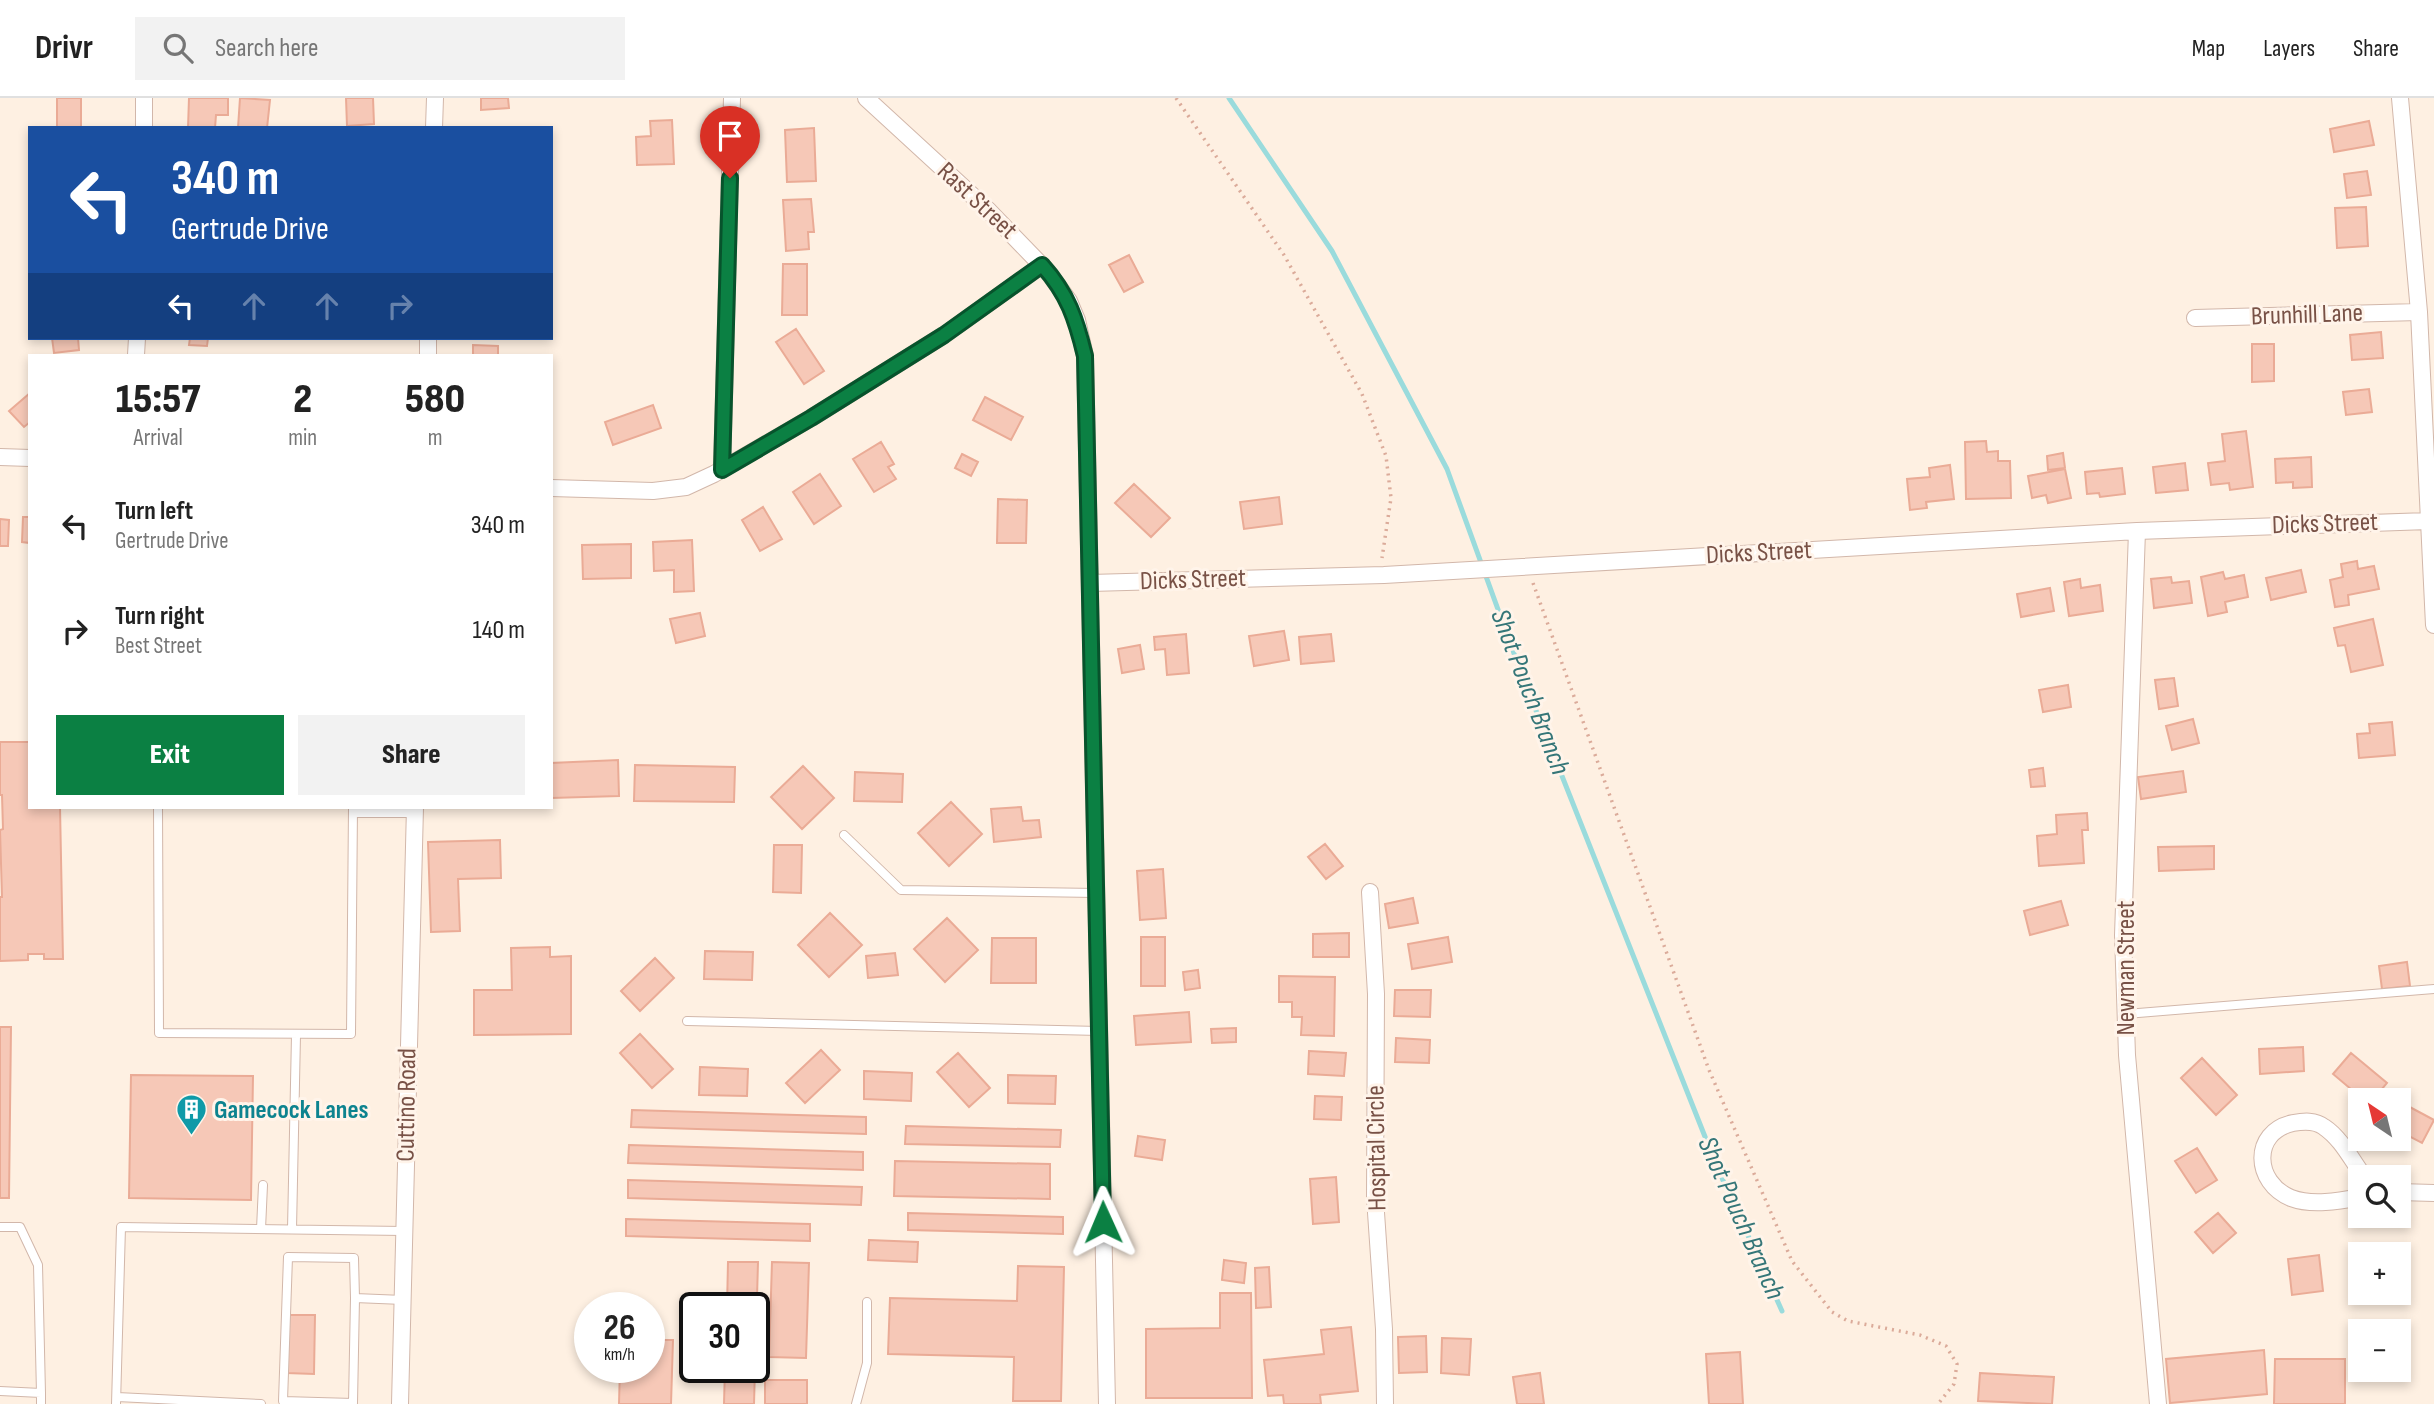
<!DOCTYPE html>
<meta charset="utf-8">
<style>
body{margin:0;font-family:"Sofia Sans Condensed",sans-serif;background:#f2f2f2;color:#222;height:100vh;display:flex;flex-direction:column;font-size:26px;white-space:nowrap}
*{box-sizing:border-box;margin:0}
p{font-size:23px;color:#767676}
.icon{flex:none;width:38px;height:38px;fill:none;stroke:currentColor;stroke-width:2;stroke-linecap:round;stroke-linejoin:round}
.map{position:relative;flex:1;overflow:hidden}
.panel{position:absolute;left:28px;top:256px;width:525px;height:455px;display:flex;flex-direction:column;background:#fff;border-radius:0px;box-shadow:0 4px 10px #0003}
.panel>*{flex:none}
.banner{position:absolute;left:28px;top:28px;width:525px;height:214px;border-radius:0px;box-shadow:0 4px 10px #0003;background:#1a4fa0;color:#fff;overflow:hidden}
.needle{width:46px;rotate:325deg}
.tools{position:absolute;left:2348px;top:990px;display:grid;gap:14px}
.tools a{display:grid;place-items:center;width:63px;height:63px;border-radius:0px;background:#fff;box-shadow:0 4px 10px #0003;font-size:35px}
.speed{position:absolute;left:574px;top:1194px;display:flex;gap:14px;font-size:35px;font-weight:700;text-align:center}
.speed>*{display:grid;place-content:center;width:91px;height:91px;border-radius:50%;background:#fff;box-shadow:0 4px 10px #0003;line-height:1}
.speed small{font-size:18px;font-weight:400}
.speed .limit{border:4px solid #111;border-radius:10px;background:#fff;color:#111}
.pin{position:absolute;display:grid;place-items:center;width:60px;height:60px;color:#fff;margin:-72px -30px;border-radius:50% 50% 50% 0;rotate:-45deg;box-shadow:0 0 7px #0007}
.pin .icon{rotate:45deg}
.me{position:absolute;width:77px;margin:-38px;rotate:359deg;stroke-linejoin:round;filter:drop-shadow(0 0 5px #0008)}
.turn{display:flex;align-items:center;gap:24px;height:147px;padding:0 28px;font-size:32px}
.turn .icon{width:91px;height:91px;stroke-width:2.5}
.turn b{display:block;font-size:49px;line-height:60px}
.lanes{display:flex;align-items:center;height:66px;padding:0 28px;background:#0003;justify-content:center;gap:35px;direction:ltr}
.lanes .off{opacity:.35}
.eta{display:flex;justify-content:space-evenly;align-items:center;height:119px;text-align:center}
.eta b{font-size:42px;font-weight:800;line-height:49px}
.cta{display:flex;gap:14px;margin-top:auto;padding:14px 28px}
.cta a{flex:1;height:80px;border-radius:0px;background:#0b8043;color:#fff;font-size:28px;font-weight:800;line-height:80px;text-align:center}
.cta a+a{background:#f2f2f2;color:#222}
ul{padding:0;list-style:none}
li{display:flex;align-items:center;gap:21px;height:105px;padding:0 28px}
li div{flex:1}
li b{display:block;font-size:26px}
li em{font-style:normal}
header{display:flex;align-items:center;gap:42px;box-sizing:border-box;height:98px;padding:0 35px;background:#fff;border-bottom:2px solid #e0e0e0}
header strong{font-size:33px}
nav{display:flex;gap:38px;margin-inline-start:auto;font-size:24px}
.search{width:490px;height:63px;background:#f2f2f2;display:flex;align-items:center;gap:18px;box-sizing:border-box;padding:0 24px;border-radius:0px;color:#767676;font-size:26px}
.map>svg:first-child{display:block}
</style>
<header>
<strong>Drivr</strong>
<div class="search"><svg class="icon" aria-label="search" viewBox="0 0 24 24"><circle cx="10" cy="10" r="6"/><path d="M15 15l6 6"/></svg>Search here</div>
<nav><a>Map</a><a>Layers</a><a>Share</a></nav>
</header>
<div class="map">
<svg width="2434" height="1306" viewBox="0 0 2434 1306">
<rect width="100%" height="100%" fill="#fef0e2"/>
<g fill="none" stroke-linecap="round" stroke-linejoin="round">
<!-- stream -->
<path stroke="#9adbdc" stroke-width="5" d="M1229,0L1332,153L1447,371L1520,572L1717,1069L1782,1213"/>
</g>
<!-- building -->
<path fill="#f6c8b7" stroke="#eaab96" stroke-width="2" d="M57,0H81V30H57Z
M189,0H228V17H216L215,30H188Z
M240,0L270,2L267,30H238Z
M346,0H373L374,26L347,28Z
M481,0H508L509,10L481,12Z
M672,22L674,66L637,67L636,39L651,38L650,23Z
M2369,23L2374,47L2334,54L2330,31Z
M814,30L816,83L787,84L785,32Z
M2367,73L2371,97L2347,100L2344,76Z
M811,101L814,134H808L809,151L786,153L783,102Z
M2366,109L2368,148L2337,150L2335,110Z
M1129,157L1143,184L1124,194L1109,167Z
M783,166H807V217H782Z
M796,231L824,273L804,286L776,244Z
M2381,234L2383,260L2352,262L2350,237Z
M52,240H78L79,252L54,255Z
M190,240H208L207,248L189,247Z
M2252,246H2274V283L2252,284Z
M473,247L498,248V257H473Z
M2369,291L2372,314L2346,317L2343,294Z
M30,295V324L24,329L9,313Z
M985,299L1023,319L1011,342L973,322Z
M653,307L661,330L613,347L605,324Z
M2246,333L2253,389L2230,392L2229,385L2211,387L2208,365L2225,363L2222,336Z
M1986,343L1987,354L1998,353V363H2010L2011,400L1966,401L1965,344Z
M881,344L894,366L888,369L896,381L874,394L853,361Z
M2063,355L2065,370L2048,372L2047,358Z
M962,356L978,364L971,378L955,370Z
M2311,359L2312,389L2293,390V384L2276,385L2275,361Z
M2185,365L2188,392L2156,395L2153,369Z
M1950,367L1954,401L1926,404L1927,410L1910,412L1907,381L1930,379L1929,370Z
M2122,370L2125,396L2100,399L2099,395L2087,396L2085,374Z
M2065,371L2071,400L2048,405L2046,397L2032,400L2028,378Z
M820,376L841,408L814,426L793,394Z
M1134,386L1170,420L1151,439L1115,405Z
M1279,399L1282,426L1244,431L1240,404Z
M998,401L1027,402L1026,445H997Z
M763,409L782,441L760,453L742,422Z
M23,419H30V445L22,444Z
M0,421L9,422L8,448H0Z
M692,442L694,493L674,494V472L654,473L653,444Z
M631,446V480L583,481L582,447Z
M2357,463L2358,471L2374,468L2379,491L2348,497L2349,507L2335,509L2330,482L2343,479L2341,466Z
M2301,472L2306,494L2271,502L2266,480Z
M2223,474L2225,481L2244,477L2248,499L2225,504L2227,514L2208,518L2201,479Z
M2171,479L2172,485L2189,483L2192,505L2154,510L2151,481Z
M2080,481L2081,490L2100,487L2103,513L2069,518L2064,484Z
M2050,490L2054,513L2021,519L2017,496Z
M700,515L705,538L676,545L670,521Z
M2373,521L2383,567L2351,574L2345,547L2338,548L2334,530Z
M1284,533L1289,562L1254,568L1249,538Z
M1186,536L1189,575L1167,577L1165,551L1155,552L1154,539Z
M1331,536L1334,563L1301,566L1299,539Z
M1140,547L1144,571L1122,575L1118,551Z
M2174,580L2178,608L2159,611L2155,582Z
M2068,587L2071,609L2043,614L2039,592Z
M2193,621L2199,645L2172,652L2166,628Z
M2392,624L2395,657L2359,660L2357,636L2370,635L2369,626Z
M0,644H30V709H60L63,861H44V856H28V862L0,863V799H2L0,732L3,731L2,697H0Z
M618,662L619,698L551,700V665Z
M635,667L735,669L734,704L634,703Z
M803,668L834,700L802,731L771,699Z
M2043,670L2045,688L2031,689L2029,672Z
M2183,673L2186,694L2141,701L2138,679Z
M855,674L903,676L902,704L854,703Z
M951,704L982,736L949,768L918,735Z
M1021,709L1023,723L1039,722L1041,739L994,744L991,711Z
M2087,715L2088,732H2082L2084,765L2039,768L2037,738L2057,736L2056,717Z
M500,742L501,780L458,781L460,833L431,834L428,744Z
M1325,746L1343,768L1326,781L1308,759Z
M774,747H802L801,795L773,794Z
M2214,748V771L2159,773L2158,749Z
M1163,771L1166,820L1140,822L1137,773Z
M1413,800L1418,825L1389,830L1385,806Z
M2061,803L2068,827L2030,837L2024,813Z
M830,815L862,847L829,879L798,847Z
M947,820L978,852L945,884L914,851Z
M1349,835V859H1313V836Z
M1141,839H1165V888H1141Z
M1448,839L1452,864L1412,871L1408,846Z
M992,840H1036V885H991Z
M550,849V859L571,858V936L474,937V892H512L511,850Z
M705,853L753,854L752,882L704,881Z
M895,855L898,877L868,880L866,858Z
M655,860L674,880L640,913L621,893Z
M2407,864L2410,888L2382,891L2379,868Z
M1198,872L1200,890L1185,892L1183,874Z
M1279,878L1335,879L1334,938L1301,937L1302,919H1292V904H1279Z
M1395,892H1431L1430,919L1394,918Z
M1189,914L1191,944L1136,947L1134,918Z
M0,929H11L9,1100H0Z
M1236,930V944L1212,945L1211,931Z
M640,936L673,971L652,990L620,955Z
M1396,940L1430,942L1429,965L1395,964Z
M2303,949L2304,973L2260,976L2259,951Z
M821,952L840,972L805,1005L786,985Z
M1309,953L1346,955L1344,978L1308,976Z
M958,955L990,990L969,1009L937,974Z
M2351,955L2387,985L2372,1003H2365L2333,976Z
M2202,960L2237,997L2216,1017L2181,980Z
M700,969L748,971L747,998L699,997Z
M864,973L912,975L911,1003L864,1001Z
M131,977L253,978L251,1102L129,1100Z
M1008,977L1056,978L1055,1006L1008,1005Z
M1315,998L1342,999L1341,1022L1314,1021Z
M2406,1007L2434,1022L2422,1045L2399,1033V1019Z
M632,1012L866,1019V1036L631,1029Z
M906,1028L1061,1032L1060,1049L905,1046Z
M1138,1038L1165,1042L1162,1062L1135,1058Z
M629,1047L863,1054V1072L628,1065Z
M2197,1050L2217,1082L2196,1095L2175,1063Z
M895,1063L1050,1066V1101L894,1098Z
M1336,1079L1339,1124L1313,1126L1310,1081Z
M628,1082L862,1089L861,1107L628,1100Z
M908,1115L1063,1119V1136L908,1132Z
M2218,1115L2236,1135L2213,1155L2195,1134Z
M626,1121L810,1126V1143L626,1138Z
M869,1142L918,1144L917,1164L868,1162Z
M2401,1148L2409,1181L2399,1183V1157H2367Z
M2319,1157L2323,1193L2292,1197L2288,1161Z
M1224,1162L1246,1165L1244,1185L1222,1182Z
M728,1164H758L754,1306H724L725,1269H754V1209H727Z
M772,1164L809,1165L806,1260L769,1259Z
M1018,1168L1064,1169L1061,1303H1013L1014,1259L888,1256L890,1200L1017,1203Z
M1269,1169L1271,1209L1256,1210L1255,1170Z
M1220,1195H1251L1252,1300H1146V1231L1220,1230Z
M288,1217H315L314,1276L287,1275Z
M1351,1229L1358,1293L1320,1297L1321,1306H1284L1283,1297L1268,1298L1264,1262L1324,1256L1321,1232Z
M1426,1238L1427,1274L1399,1275L1398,1239Z
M1442,1240L1471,1241L1469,1277L1441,1275Z
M649,1242H673L671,1306H619L620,1269H649Z
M2264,1252L2267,1296L2170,1305L2166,1261Z
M1740,1254L1743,1306H1709L1706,1256Z
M2275,1261H2345V1306H2274Z
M1540,1275L1544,1306H1517L1513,1279Z
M1980,1275L2054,1279L2052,1306L1978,1303Z
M765,1282H807V1306H765Z"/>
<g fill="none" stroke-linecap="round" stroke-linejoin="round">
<defs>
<path id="service" d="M158,709L159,935L351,936L353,709
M353,715H414
M844,737L901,792L1096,795
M2126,916L2434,891
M687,923L1099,933
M0,1129H20L38,1167L41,1295L0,1293
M261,1131L263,1087
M292,1131L296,937
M355,1200L353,1305L283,1303L288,1159L354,1160L355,1200L403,1202
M117,1299L261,1306
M41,1306V1295
M116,1306L121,1129L404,1133
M856,1306L867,1265V1204"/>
<path id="minor" d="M866,0L989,113L1048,174L1069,203L1077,222L1085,258L1107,1306
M2400,0L2419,214L2434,527
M144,30V0
M434,30L435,0
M2195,220L2419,214
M136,257L137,240
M428,257V240
M0,359L30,360
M722,372L732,0
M551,390L653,393L686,389L714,376L811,320L944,237L1042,167
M2137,433L2123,837L2127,957L2158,1306
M1090,485L1384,477L2137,433L2428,423
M1370,794L1376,896L1375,1100L1384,1231L1385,1306
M2399,1094L2434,1095
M2361,1099C2339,1103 2312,1108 2291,1100C2254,1085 2251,1034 2293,1025C2304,1023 2315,1022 2324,1029C2342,1041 2352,1063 2365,1080
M400,1306L415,709"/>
</defs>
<!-- service casing -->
<use href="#service" stroke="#d2b7aa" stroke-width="10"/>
<!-- minor casing -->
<use href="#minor" stroke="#d2b7aa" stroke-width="18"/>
<!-- path -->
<path stroke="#dbab9a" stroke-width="3.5" stroke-dasharray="2 5" stroke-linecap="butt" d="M1176,0L1284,157L1362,296L1386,358L1391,400L1382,460
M1533,485L1709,972L1792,1163L1832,1214L1848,1223L1920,1237L1946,1248L1957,1266L1954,1286L1938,1306"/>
<!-- service -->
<use href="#service" stroke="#fff" stroke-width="8"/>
<!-- minor -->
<use href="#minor" stroke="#fff" stroke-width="16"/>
</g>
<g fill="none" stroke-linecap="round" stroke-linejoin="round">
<defs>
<path id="route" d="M730,80L722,372L811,320L944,237L1042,167C1068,196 1076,221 1085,258L1103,1124"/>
</defs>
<!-- route casing -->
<use href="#route" stroke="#07532c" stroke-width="18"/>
<!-- route -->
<use href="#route" stroke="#0b8043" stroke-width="12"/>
</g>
<!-- icons -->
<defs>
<symbol id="building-pin" viewBox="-11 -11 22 30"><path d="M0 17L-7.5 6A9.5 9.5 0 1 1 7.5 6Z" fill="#0f9aa8" stroke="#fff4ea"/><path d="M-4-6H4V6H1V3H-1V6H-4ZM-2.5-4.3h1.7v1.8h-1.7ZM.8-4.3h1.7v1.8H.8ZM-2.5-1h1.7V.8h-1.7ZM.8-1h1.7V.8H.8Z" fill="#fff"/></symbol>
</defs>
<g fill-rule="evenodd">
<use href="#building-pin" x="174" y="994" width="35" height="47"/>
</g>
<g text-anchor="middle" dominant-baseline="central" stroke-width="6" stroke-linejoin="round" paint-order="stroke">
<!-- street labels -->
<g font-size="26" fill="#785146" stroke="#fff4ea">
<text transform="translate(977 103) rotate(43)">Rast Street</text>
<text transform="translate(2307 217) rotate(-2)">Brunhill Lane</text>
<text transform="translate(2325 426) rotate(-2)">Dicks Street</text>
<text transform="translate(1759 455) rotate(-3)">Dicks Street</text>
<text transform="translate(1193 482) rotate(-2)">Dicks Street</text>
<text transform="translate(2126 870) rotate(-90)">Newman Street</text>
<text transform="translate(407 1007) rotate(-89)">Cuttino Road</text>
<text transform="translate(1377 1050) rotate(-91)">Hospital Circle</text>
</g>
<!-- culture labels -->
<g font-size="26" font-weight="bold" fill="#0d838f" stroke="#fff4ea" text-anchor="start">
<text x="214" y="1012">Gamecock Lanes</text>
</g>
<!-- water labels -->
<g font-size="28" font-style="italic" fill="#357678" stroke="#fff4ea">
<text transform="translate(1530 594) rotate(69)">Shot Pouch Branch</text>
<text transform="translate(1741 1120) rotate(66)">Shot Pouch Branch</text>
</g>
</g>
</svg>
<div class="tools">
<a><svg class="needle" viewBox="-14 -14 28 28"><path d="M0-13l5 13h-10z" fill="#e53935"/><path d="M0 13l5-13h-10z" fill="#767676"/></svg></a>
<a><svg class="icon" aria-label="search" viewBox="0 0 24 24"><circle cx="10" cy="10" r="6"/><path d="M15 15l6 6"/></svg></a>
<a>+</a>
<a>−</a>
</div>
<div class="speed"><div>26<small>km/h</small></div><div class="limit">30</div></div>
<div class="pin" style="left:730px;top:80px;background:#d93025"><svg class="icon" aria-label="arrive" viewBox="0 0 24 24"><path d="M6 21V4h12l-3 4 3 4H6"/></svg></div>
<svg class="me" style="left:1103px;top:1124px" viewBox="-20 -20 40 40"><path d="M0-17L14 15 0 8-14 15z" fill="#0b8043" stroke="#fff" stroke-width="4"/></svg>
<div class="banner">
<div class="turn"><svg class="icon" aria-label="left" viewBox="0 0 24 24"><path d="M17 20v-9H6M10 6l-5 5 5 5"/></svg><div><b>340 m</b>Gertrude Drive</div></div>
<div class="lanes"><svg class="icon" aria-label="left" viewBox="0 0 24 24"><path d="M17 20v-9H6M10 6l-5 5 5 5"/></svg><svg class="icon off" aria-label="ahead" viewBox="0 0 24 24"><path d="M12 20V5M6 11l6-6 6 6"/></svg><svg class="icon off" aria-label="ahead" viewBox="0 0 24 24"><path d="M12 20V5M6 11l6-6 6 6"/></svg><svg class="icon off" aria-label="right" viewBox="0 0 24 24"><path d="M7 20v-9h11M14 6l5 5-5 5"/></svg></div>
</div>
<section class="panel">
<div class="eta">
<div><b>15:57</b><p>Arrival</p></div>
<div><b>2</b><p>min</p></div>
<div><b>580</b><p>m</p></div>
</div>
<ul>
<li><svg class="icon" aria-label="left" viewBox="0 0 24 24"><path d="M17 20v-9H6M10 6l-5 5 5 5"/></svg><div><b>Turn left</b><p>Gertrude Drive</p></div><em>340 m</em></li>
<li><svg class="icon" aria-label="right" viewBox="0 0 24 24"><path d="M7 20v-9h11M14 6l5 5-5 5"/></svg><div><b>Turn right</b><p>Best Street</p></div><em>140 m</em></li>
</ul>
<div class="cta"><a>Exit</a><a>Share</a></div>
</section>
</div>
